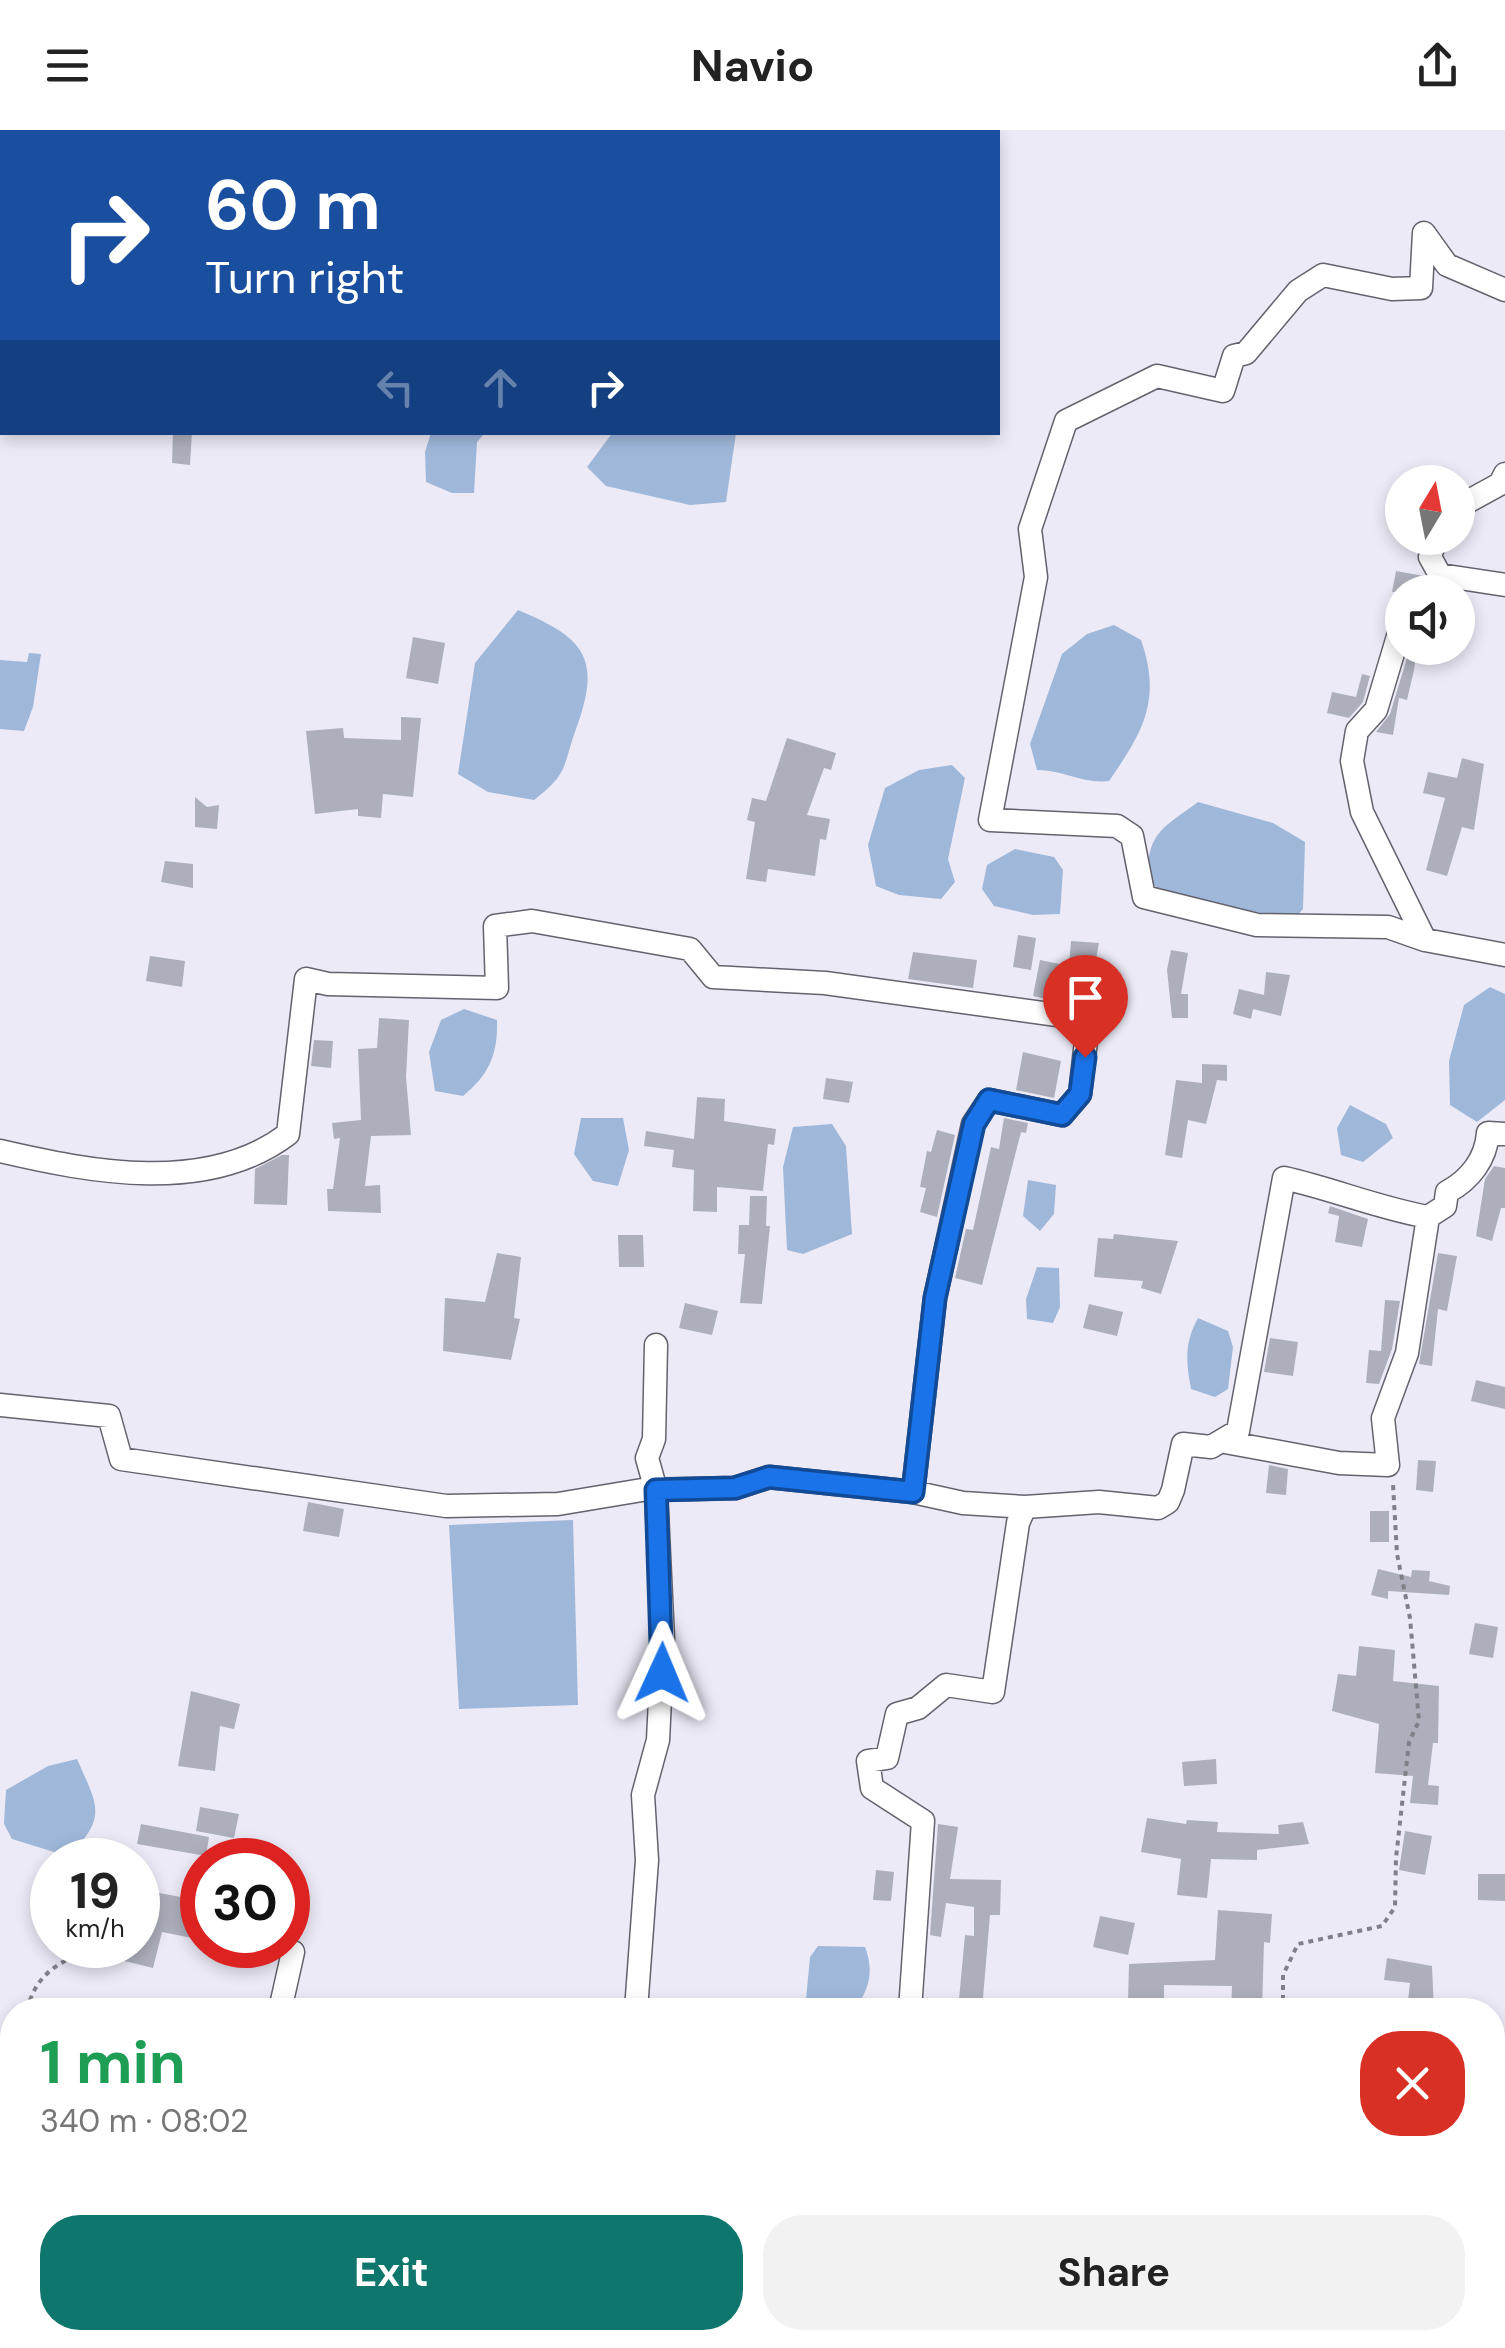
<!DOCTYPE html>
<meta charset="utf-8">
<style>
body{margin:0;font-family:"DM Sans",sans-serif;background:#f2f2f2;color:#222;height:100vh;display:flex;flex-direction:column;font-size:38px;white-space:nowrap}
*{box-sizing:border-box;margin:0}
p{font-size:32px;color:#767676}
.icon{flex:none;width:55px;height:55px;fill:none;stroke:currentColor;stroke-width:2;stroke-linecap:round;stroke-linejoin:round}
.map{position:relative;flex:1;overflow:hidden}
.side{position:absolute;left:0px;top:1868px;width:1505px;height:352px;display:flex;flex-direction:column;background:#fff;border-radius:40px 40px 0 0;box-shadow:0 5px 15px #0003}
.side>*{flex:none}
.guide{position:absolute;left:0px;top:0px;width:1000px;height:305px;box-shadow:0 5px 15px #0003;background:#1a4fa0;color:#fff;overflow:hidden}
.needle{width:65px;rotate:10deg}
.fabs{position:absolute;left:1385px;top:335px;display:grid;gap:20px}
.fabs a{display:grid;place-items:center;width:90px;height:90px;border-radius:50%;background:#fff;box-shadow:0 5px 15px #0003;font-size:50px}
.speed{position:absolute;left:30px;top:1708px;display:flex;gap:20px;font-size:50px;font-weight:700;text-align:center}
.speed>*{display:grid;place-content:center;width:130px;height:130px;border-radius:50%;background:#fff;box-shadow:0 5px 15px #0003;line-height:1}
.speed small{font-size:25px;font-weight:400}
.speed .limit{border:15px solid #d22;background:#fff;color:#111}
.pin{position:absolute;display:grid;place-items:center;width:85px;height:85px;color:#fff;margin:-102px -42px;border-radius:50% 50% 50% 0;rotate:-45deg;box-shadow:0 0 10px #0007}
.pin .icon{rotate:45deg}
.me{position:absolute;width:110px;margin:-55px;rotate:1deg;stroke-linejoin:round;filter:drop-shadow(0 0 8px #0008)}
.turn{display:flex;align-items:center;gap:35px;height:210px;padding:0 40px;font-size:45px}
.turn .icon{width:130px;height:130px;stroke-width:2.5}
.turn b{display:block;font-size:70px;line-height:85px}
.lanes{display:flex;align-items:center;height:95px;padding:0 40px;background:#0003;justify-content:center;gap:50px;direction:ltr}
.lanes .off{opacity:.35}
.round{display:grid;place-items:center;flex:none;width:105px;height:105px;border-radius:40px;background:#f2f2f2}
.head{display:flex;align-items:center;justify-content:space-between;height:170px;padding:0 40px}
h1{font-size:60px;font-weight:700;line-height:75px;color:#1e9e55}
.cta{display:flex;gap:20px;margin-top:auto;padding:20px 40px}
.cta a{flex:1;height:115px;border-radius:40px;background:#0f766e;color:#fff;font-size:40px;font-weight:700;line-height:115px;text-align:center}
.cta a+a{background:#f2f2f2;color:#222}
header{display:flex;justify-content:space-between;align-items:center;height:130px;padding:0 40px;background:#fff;font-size:45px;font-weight:700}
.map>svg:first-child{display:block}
</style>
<header><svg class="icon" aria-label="menu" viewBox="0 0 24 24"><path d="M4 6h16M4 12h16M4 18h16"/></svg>Navio<svg class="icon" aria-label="share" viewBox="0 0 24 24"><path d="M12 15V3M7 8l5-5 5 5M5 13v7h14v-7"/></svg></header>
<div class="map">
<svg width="1505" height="2218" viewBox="0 0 1505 2218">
<rect width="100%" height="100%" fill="#eceaf7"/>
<!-- water -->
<path fill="#9fb8da" d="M613,302L736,303L726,372L690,375L606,356L587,337Z
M431,303H485L477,312L474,363H452L426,352L425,322Z
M518,480C585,508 602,528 576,599C562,638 569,643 534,670L488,662L458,644L475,533Z
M1114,495L1141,510C1162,570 1143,602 1109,651C1083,654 1063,640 1037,640L1030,614L1062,524L1087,504Z
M29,523L41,524L33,577L24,601L0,599V530L27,532Z
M952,635L965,648L948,729L955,752L941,769L899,765L876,756L868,715L885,658L919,640Z
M1198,672L1273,693L1305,712L1303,779L1294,789L1165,765L1148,750C1146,703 1163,698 1198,672Z
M1015,719L1054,727L1063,740L1060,784L1033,785L994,776L982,759L987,735Z
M1490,857L1505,864V970L1477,992L1450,975L1449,931L1464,875Z
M464,879L497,890C498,923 490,944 463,966L435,961L429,922L441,890Z
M1350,975L1386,994L1393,1008L1363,1032L1341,1025L1337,998Z
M581,988H623L629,1020L618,1056L593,1051L574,1024Z
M832,994L846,1016L852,1104L803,1124L787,1120L783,1037L793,997Z
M1028,1050L1056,1055L1054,1084L1040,1101L1023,1086Z
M1037,1137L1059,1138L1060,1177L1053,1193L1027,1189L1026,1169Z
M1198,1188L1228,1201L1233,1217L1228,1259L1215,1267L1191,1259C1186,1233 1184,1213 1198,1188Z
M573,1390L578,1575L459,1579L449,1395Z
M77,1629C96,1673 110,1688 67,1726L12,1709L4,1694L6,1660L48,1636Z
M818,1816L865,1817C874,1840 870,1861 853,1880H805L810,1827Z"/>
<!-- building -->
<path fill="#adb0bc" d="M173,302H192L190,335L172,333Z
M1396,441L1424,446L1420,462H1392Z
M413,507L445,513L438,554L406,548Z
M1410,518H1417L1414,540L1407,570L1399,568L1393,605L1376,602L1390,584Z
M1362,544L1370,546L1363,572L1349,588L1327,583L1332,562L1356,567Z
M401,587L421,588L413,667L383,664L381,688L358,686V679L315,684L306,601L343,598L344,608L401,610Z
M787,608L836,623L831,640L824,638L807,685L830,689L826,710L820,709L815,746L768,739L766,752L746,749L755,692L747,690L752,668L766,671Z
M1462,628L1484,634L1474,700L1462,697L1447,746L1426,740L1445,668L1423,663L1428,642L1457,648Z
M195,667L207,677L219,675L217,699L195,697Z
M165,731L193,734V758L161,752Z
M1018,805L1036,808L1031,840L1013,837Z
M1071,811L1099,813L1087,878L1033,866L1040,830L1069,836Z
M1171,820L1188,823L1181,864H1188V888H1172L1167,840Z
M913,822L977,830L973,858L908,849Z
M150,826L185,831L182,857L146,851Z
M1266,842L1290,845L1281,886L1253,879L1251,889L1233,884L1239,859L1264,865Z
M379,888L409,890L406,947L411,1005L371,1006L365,1056L380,1055L381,1083L328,1081L327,1059H333L340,1008L334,1009L332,993L361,990L358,919L377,918Z
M314,910L333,911L331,938L311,936Z
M1023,922L1061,931L1054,968L1016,960Z
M1202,934L1227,935V951L1217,950L1206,994L1188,990L1182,1028L1165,1025L1176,950L1202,953Z
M826,948L853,952L849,973L823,969Z
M697,967L725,969L724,991L776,999L774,1015L768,1014L763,1061L717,1057V1082L693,1081L694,1040L672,1037L674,1020L644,1016L646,1001L694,1009Z
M1004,988L1028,993L1026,1003L1021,1002L982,1155L955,1148L966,1099L973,1100L991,1017L999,1019Z
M937,1000L955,1005L937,1087L920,1082L926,1058L920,1057L927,1021L931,1022Z
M282,1025H289L287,1075L254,1074L255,1039Z
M1494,1036L1505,1038V1078H1501L1492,1111L1476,1106L1485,1049Z
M750,1066H767L766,1096H770L762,1174L740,1173L745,1124H738L739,1095H749Z
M1330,1076L1368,1089L1362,1117L1335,1112L1339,1086L1328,1083Z
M1114,1104L1178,1111L1161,1164L1141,1158L1143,1151L1094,1147L1098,1108L1113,1109Z
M618,1105H643L644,1137H619Z
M497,1123L521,1127L514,1188L520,1189L511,1230L443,1221L445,1168L485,1172Z
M1438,1123L1457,1126L1447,1181L1438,1179L1432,1236L1419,1234Z
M1385,1170L1400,1171L1392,1219L1379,1254L1366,1253L1369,1220L1381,1221Z
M685,1173L718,1181L712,1205L679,1198Z
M1089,1174L1123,1182L1117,1206L1083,1198Z
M1270,1208L1298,1212L1293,1246L1264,1242Z
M1476,1250L1505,1257V1279L1471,1271Z
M1418,1330L1436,1331L1433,1362L1416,1360Z
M1269,1335L1288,1339L1286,1365L1266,1363Z
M308,1372L344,1379L339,1407L303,1401Z
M1370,1381H1389V1412H1370Z
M1378,1439L1411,1447L1412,1440L1430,1441L1429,1451L1450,1456L1449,1465L1388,1461V1469L1371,1465Z
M1475,1493L1498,1497L1493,1528L1469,1524Z
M1359,1516L1395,1520L1393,1551L1439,1556L1438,1613H1433L1428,1655L1439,1656L1438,1675L1410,1673L1413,1646L1375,1643L1379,1594L1332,1581L1338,1544L1356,1546Z
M191,1561L240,1574L234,1599L220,1596L215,1641L178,1636Z
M1216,1629L1217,1654L1184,1656L1182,1632Z
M200,1677L239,1684L234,1708L196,1701Z
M1147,1688L1186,1694L1187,1690L1218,1692L1217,1702L1279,1704L1278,1695L1303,1692L1309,1714L1257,1720V1730L1211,1729L1207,1768L1177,1765L1181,1729L1141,1722Z
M141,1694L209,1707L206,1726L137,1714Z
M938,1694L958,1697L950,1749L1001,1750L1000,1785H990L982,1880H958L965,1805L974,1806V1777L946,1773L941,1807L930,1805Z
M1405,1701L1432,1706L1425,1745L1399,1740Z
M876,1740L894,1742L891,1771L873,1770Z
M1478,1744H1505V1771L1478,1770Z
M138,1759L202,1771V1810L162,1802L153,1838L84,1821V1815H138Z
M1218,1780L1272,1784L1270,1813L1264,1812L1262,1880H1231L1232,1856L1164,1855V1872L1128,1871L1129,1834L1215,1830Z
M1100,1786L1135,1793L1128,1825L1093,1817Z
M1387,1828L1432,1836L1434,1880H1407L1410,1853L1384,1850Z"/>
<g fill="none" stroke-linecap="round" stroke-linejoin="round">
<defs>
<path id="street" d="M483,2L484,0
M1505,160L1447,135L1424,103L1421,158L1392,159L1323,145L1298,161L1246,223L1234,226L1223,261L1157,246L1066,291L1030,399L1036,447L990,690L1117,696L1132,706L1144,767L1257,795L1388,797L1425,810L1505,825
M0,241H2
M1458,377L1500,354L1505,344
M1440,445L1505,455
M1435,462L1440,445L1430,427L1436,408
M1402,493L1376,580L1357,601L1352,631L1362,682L1425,810
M0,1021C90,1042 208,1065 288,1004L306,849L328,854L497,858L495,796L532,791L690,819L713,847L825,853L1072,887
M0,1275L109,1286L121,1329L446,1376L558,1374L642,1360L735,1358L769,1347L913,1362L963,1373L1025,1377L1099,1372L1158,1378L1168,1372L1173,1360L1183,1314L1211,1317L1238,1301L1284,1048C1333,1059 1378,1078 1428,1087L1445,1076L1447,1062C1470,1050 1486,1029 1488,1003L1505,1004
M1225,1312L1339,1333L1388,1335L1383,1288L1407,1223L1428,1087
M913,1362L935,1168L973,994L989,970L1062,985L1080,964L1088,893
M280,1880L293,1822
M636,1880L647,1730L643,1665L658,1610L663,1509L656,1360L647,1328L654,1309L656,1215
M910,1880L923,1691L872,1658L868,1631L887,1628L897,1584L918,1578L946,1555L993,1562L1018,1393L1025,1377
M0,2022L12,2025
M0,2147L12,2146
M278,2208L287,2218
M868,2208L943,2218"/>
</defs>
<!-- street casing -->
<use href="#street" stroke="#64626d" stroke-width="25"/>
<!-- path -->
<path stroke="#817f88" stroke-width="4" stroke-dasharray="5 5" stroke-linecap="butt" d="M27,1880C37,1841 60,1832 96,1817
M1283,1880V1845L1298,1814L1382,1796L1395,1777L1396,1728L1409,1612L1419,1591L1410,1488L1397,1424L1393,1354
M0,1993L12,1977
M1492,2105L1505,2101"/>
<!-- street -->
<use href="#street" stroke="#fff" stroke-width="22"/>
</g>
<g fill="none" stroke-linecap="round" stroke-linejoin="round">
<defs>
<path id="route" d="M662,1543L656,1360L735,1358L769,1347L913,1362L935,1168L974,994L989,970L1062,985L1080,964L1085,927"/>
</defs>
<!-- route casing -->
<use href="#route" stroke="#114b97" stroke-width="25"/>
<!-- route -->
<use href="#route" stroke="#1a73e8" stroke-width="18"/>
</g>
</svg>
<div class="fabs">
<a><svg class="needle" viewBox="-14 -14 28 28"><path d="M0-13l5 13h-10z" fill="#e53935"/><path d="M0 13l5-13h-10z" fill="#767676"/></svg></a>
<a><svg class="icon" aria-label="sound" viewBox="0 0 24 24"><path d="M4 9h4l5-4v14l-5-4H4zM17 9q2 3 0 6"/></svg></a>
</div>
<div class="speed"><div>19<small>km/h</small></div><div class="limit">30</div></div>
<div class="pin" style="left:1085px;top:927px;background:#d93025"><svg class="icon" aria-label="arrive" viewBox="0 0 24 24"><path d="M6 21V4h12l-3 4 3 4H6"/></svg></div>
<svg class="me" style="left:662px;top:1543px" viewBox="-20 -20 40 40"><path d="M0-17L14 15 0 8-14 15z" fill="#1a73e8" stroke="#fff" stroke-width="4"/></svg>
<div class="guide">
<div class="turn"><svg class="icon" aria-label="right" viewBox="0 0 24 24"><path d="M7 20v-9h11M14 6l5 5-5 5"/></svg><div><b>60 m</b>Turn right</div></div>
<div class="lanes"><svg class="icon off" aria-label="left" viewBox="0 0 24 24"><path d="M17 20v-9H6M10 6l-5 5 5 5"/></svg><svg class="icon off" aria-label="ahead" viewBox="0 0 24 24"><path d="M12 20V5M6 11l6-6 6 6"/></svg><svg class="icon" aria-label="right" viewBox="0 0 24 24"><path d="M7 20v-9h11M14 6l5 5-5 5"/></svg></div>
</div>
<section class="side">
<div class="head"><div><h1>1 min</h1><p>340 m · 08:02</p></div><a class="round" style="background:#d93025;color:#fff"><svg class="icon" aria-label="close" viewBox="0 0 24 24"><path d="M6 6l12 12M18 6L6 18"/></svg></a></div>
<div class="cta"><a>Exit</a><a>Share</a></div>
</section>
</div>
